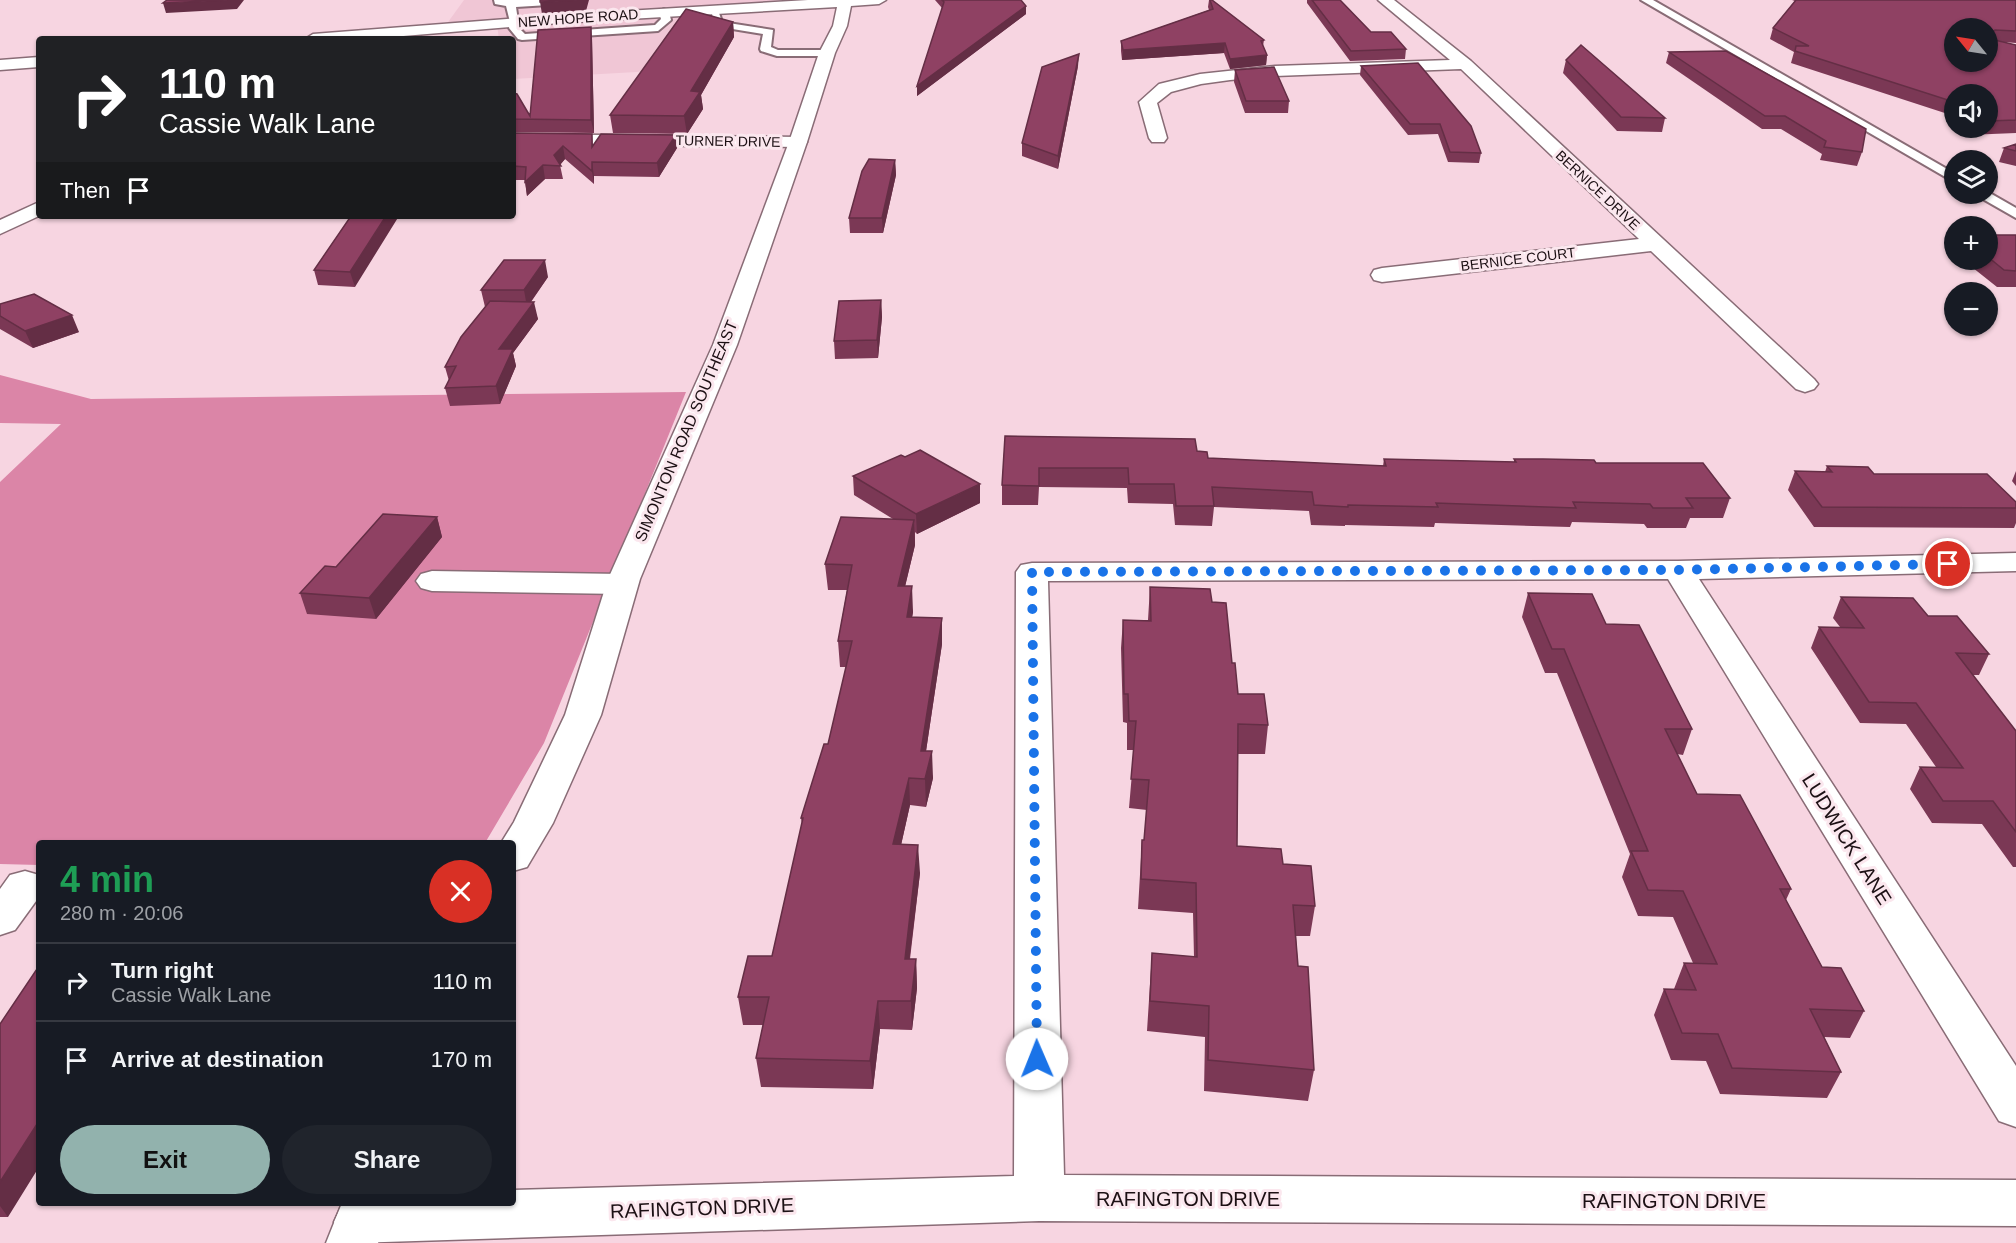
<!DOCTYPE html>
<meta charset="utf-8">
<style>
body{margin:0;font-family:Arial,sans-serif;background:#20242c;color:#f1f3f6;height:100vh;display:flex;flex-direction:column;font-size:22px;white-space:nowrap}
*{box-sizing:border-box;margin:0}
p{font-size:20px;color:#9ea1a6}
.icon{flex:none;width:33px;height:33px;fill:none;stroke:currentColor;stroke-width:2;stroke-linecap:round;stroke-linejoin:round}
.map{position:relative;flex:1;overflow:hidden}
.panel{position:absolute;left:36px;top:840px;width:480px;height:366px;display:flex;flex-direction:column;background:#171b24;border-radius:6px;box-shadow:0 2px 4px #0004}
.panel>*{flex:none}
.banner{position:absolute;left:36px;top:36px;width:480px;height:183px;border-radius:6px;box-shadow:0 2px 4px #0004;background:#202124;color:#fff;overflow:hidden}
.needle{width:39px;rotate:300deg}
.fabs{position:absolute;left:1944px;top:18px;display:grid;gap:12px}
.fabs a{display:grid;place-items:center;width:54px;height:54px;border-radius:50%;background:#171b24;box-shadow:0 2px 4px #0004;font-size:30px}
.pin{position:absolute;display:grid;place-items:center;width:51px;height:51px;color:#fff;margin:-26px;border:3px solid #fff;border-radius:50%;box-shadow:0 2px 6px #0007}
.me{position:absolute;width:66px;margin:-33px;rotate:359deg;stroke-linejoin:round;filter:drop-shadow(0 0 4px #0008)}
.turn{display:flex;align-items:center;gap:21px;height:126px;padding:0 24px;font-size:27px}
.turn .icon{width:78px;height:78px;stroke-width:2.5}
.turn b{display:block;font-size:42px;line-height:51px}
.then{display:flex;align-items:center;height:57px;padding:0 24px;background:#0003;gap:12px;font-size:22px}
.round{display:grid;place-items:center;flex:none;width:63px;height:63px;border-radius:32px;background:#20242c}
.head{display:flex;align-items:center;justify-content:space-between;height:102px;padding:0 24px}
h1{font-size:36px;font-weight:600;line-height:45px;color:#1e9e55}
.primary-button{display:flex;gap:12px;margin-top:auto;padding:12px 24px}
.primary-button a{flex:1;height:69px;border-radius:36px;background:#92b2ad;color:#111;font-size:24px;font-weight:600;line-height:69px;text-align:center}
.primary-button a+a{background:#20242c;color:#f1f3f6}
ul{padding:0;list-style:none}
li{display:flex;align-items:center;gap:18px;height:78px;padding:0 24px;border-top:2px solid #363941}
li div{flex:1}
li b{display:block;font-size:22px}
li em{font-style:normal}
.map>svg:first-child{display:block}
</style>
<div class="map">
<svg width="2016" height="1243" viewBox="0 0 2016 1243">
<rect width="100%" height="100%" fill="#f7d5e1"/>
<!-- built -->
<path fill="#f0c6d5" d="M464,0H831L682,11L689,69L513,79V39H499L497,25L443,29Z"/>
<!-- forest -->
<path fill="#db85a7" d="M0,375L91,399L686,392L544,743L485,843H39V865L0,864V482L61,424L0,423Z"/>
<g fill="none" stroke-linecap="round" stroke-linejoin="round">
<defs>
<path id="service" d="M494,0H569L565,4L516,7L519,28L525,34L655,25L661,19L659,12L664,9L669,12L671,20L658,31L522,40L518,39L509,28L510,22L506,6L495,4Z
M1641,0H1653L1954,173V182Z
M711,7H717L722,22L773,30L771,47L778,50H827L832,53L827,56H777L761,51L760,49L763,34L714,26Z
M1988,192L2016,208V218L1974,194Z"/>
<path id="minor" d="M1378,0H1394L1471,61L1814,379L1818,384L1814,389L1805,392L1796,389L1651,251L1382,282L1374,280L1371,275L1374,270L1382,268L1639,239L1461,69L1275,76L1230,80L1201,84L1171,92L1157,103L1167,138L1164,142H1152L1149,138L1139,102L1159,84L1200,74L1275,66L1450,60Z
M513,134L798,137L804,138L807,142L804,146L798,147L513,144Z
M39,202V216L0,234V220Z
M2016,553V571L1699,579L2016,1066V1127L1999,1121L1668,579L1048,581L1064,1175L2016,1180V1226L1039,1221L353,1243L342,1239L334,1222L342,1205L348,1203H513V1190L1014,1176L1016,572L1021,565L1032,563L1678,561Z
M432,571L622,574L633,577L638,584L633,591L622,594L432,591L421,588L416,581L421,574Z
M25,871L39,875V897L15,930L0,935V889L10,875Z"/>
<path id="tertiary" d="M808,0H886L879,4L851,6L847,26L835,53L807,142L737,345L640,579L601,715L553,823L527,867L513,871V843H501L514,822L565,715L608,579L713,345L789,142L819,53L833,26L837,7L559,23L368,39H305L313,34L559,15Z
M39,57V67L0,70V60Z
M342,1203H392L378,1243H326Z"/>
</defs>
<!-- service casing -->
<use href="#service" stroke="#896c76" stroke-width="4"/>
<!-- minor casing -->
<use href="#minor" stroke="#896c76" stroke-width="3"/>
<!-- tertiary casing -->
<use href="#tertiary" stroke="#896c76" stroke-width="3"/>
<!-- service -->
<use href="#service" fill="#fff" fill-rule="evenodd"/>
<!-- minor -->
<use href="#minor" fill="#fff" fill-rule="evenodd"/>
<!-- tertiary -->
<use href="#tertiary" fill="#fff" fill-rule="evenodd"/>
</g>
<!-- wall -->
<path fill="#7b3855" d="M935,0H1021L1026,6V14L917,96L942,8Z
M1209,0H1212L1264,40L1263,46L1267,55L1266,65L1230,69L1224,53L1122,60L1121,51V41L1209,10L1208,7Z
M1307,0H1340L1371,32L1406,49L1405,59L1350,61L1307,3Z
M1792,0H2016V43L2004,42L2016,45V133L1967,135L1963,128H1988V94H1954V116L1791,63L1794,52L1770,39L1773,28L1795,1Z
M733,22L734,37L701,95L703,109L687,134L613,133L610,115Z
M592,38L594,133L513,132V93L530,116Z
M1669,52L1862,152L1857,166L1820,160L1822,154L1781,129H1762L1666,63Z
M1566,60L1665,118L1662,132L1617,131L1563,73Z
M1078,66L1058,169L1022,156V143Z
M1361,66L1481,153L1479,163L1448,162L1438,134L1408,135L1360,75Z
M1235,70L1289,101L1288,113H1245L1234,82Z
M513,133L592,134L593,145L677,148L659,177L594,176V184L565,159L560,165L563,179H545L527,196L525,180H513Z
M2016,144V166L1999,162L2004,148Z
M895,160L896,175L883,233H850L849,218Z
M351,216L355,287L318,285L314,270Z
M1988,235H2016V287H1997L1963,260H1988Z
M548,277L531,302L538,319L513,353L516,366L500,404L450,406L445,388L449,381L445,367L485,307L481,290Z
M881,300L882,317L878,358L835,359L834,341Z
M0,304L79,332L33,348L0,329Z
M1005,436L1197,451L1208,458L1383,466L1384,459L1514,462V459L1596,463L1730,498L1723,518H1690L1686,528H1647L1644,524L1572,522L1570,527L1435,523L1434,527L1345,525V526L1311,525L1309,511L1214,507L1212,526L1175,525L1173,504L1128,503L1127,488L1039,487L1038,505H1002V485Z
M1827,466L1874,474L2016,502V523L2014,528L1814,527L1788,490L1795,471L1825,472Z
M2016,471V486L2012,481Z
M853,476L980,503L917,534L915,532V545L905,586L913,612L912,617L942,618V644L926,751L933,778L926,807L910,805L901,845L920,873L910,959H916L917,988L912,1030L880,1029L873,1089L761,1087L756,1058L763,1025H743L738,997L772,956L802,824L801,818L828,744L846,667H840L838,641L847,590H828L825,564L893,519L854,495Z
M437,517L442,537L376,619L307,614L300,593L336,567Z
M1150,587L1212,602L1232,663L1238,694L1268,725L1265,754H1238L1237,846L1283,864L1315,906L1310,936H1296L1298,966L1314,1070L1308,1101L1204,1091L1205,1037L1147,1031L1152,953L1194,957L1193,913L1138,909L1142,840H1144L1147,810L1129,808L1134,750H1127V723L1123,722L1121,648L1123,620H1148Z
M1528,593L1606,624L1692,729L1683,755L1677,754L1697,794L1791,889L1786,900L1822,967L1864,1011L1850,1038L1824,1037L1841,1072L1827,1098L1720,1094L1706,1061L1671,1060L1654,1015L1664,989H1674L1684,963H1693L1673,917L1638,916L1622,877L1630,854L1557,673H1545L1522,617Z
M1841,597L1928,616L1989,654L1979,675H1973L2016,731V867H2013L1982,824L1932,823L1910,789L1920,767H1936L1906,724L1860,723L1811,648L1819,627H1840L1833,618Z
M0,1024L8,1217H0Z"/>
<!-- shaded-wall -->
<path fill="#642e45" d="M228,0H244L237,9L166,13L163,3Z
M578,0H589L586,11L542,14L540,2Z
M1026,6V14L917,96V86Z
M733,22L734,37L701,95L703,109L687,134L684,116L691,91Z
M591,27L592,38L594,133L591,120Z
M1995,30L1991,41L1988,44L1990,34Z
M1225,43L1224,53L1122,60L1123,50Z
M1079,54L1078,66L1058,169V156Z
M1267,55L1266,65L1230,69V59Z
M676,135L677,148L659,177L657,163Z
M563,146L565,159L559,166L554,155Z
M895,160L896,175L883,233L882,218Z
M592,162L594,176V184L592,171Z
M543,165L545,179L527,196L525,182Z
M386,216H399L355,287L350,272Z
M545,260L548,277L527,307L524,290Z
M881,300L882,317L878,358L877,340Z
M534,302L538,319L513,353L516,366L500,404L496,386L499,349Z
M72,315L79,332L33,348L25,331Z
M980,484V503L917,534L916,514Z
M437,517L442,537L376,619L369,598Z
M914,520L915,545L899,612L898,586Z
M912,586L913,612L908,643L907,617Z
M942,618V644L922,778L921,751Z
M932,751L933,778L926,807L925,779Z
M909,778L910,805L895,872L893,844Z
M918,845L920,873L906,987L905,959Z
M916,959L917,988L912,1030L911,1001Z
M878,1001L880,1029L873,1089L870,1061Z
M39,1121V1167L8,1217L0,1206V1182Z"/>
<!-- building -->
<path fill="#8f4163" stroke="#642e45" stroke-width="1.5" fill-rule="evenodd" d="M167,0H228L163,3Z
M540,0H578L540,2Z
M942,0H1021L1026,6L917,86L944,2Z
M1210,0H1212L1264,40L1261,41L1267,55L1230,59L1225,43L1123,50L1121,41L1213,9Z
M1312,0H1340L1371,32H1391L1406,49L1351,51Z
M1796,0H2016V31L1995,30L1990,34V39L2016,45V120L1988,121V94H1954V102L1795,51L1796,46H1809L1773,28ZM1954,28H1988V62H1954Z
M686,9L733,22L691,91L700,92L684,116L610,115Z
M591,27V120L513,119V93L517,94L530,116L538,30Z
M1581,45L1665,118L1621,117L1566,60Z
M1726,51L1866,129L1862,152L1824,147L1826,141L1785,116H1765L1669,52Z
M1079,54L1058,156L1022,143L1042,67Z
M1418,63L1471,126L1481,153L1450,152L1440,124H1410L1361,66Z
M1274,67L1289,101H1246L1235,70Z
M513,133L592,134V147L601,134L676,135L657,163L592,162V171L563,146L554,155L561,166L543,165L525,182L526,167L513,166Z
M2016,144V151L2004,148Z
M869,159L895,160L882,218H849L862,171Z
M351,216H386L350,272L314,270Z
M1988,235H2016V271L2004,270L1988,257Z
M504,260H545L524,290H481Z
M34,294L72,315L25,331L0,316V304Z
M881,300L877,340L834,341L839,301Z
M490,301L534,302L499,349H513L496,386L445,388L456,366L445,367L461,337Z
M1005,436L1195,439L1197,451L1207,452L1208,458L1386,466L1384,459L1516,462L1514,459H1543L1594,460L1596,463H1703L1730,498H1686L1693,508H1653L1650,504L1573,502L1576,508L1436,503L1438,507L1348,505V507L1314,505L1312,492L1212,487L1214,506H1176L1174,484H1129L1128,468H1039V486L1002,485Z
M920,450L980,484L916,514L853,476L901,455L905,457Z
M1827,466L1868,467L1874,474H1987L2016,502V508L1822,507L1795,471L1832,472Z
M383,514L437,517L369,598L300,593L325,566L336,567Z
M841,517L914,520L898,586H912L907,617L942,618L921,751H932L925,779L909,778L893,844L918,845L905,959H916L911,1001H878L870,1061L756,1058L769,997H738L748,956H772L803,818H801L824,744H828L852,641H838L852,565L825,564Z
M1150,587L1210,589L1212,602L1226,603L1232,663H1235L1238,694H1264L1268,725L1238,724L1237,846L1281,849L1283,864L1311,866L1315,906L1293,905L1298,966L1308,967L1314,1070L1208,1060L1209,1006L1150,1001L1152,953L1197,957L1196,883L1141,879L1142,840H1144L1149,780L1131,779L1136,721H1129L1128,694H1124L1123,620L1151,621Z
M1528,593L1592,594L1606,624L1639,625L1692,729H1665L1697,794L1740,795L1791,889H1780L1822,967L1841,968L1864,1011L1810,1009L1841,1072L1732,1068L1718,1034L1682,1033L1664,989L1696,990L1684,963L1717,964L1683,891L1648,890L1631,851H1648L1564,649H1552Z
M1841,597L1913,598L1928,616H1957L1989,654L1956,653L2016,731V832L1993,801H1943L1920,767L1963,768L1916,703L1869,702L1819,627L1864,628Z
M39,966V1121L0,1182V1024Z"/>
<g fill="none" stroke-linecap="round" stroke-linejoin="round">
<!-- route -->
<path stroke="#1a73e8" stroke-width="10" stroke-dasharray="0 18" d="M1037,1059L1032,572L1678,570L1948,564"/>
</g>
<g text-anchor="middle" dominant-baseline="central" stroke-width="6" stroke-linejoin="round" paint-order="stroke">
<!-- far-street labels -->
<g font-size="14" fill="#1c1014" stroke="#fbe7ee">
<text transform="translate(578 18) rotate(-4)">NEW HOPE ROAD</text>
<text transform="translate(728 141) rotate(1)">TURNER DRIVE</text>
<text transform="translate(1598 190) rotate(43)">BERNICE DRIVE</text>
<text transform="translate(1518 259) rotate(-7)">BERNICE COURT</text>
</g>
<!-- street labels -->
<g font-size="16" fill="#1c1014" stroke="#fbe7ee">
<text transform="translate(686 431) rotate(-67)">SIMONTON ROAD SOUTHEAST</text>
</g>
<!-- near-street labels -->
<g font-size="20" fill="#1c1014" stroke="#fbe7ee">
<text transform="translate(1847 839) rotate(58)">LUDWICK LANE</text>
<text x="1188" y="1199">RAFINGTON DRIVE</text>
<text x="1674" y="1201">RAFINGTON DRIVE</text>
<text transform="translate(702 1208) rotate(-2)">RAFINGTON DRIVE</text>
</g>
</g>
</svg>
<div class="fabs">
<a><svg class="needle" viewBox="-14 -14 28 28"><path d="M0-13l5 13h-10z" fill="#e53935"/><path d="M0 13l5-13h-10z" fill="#9ea1a6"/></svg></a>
<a><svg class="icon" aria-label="sound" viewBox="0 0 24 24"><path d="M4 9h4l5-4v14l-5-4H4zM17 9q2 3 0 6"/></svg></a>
<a><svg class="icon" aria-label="layers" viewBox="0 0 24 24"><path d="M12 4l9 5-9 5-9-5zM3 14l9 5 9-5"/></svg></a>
<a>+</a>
<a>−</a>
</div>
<div class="pin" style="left:1948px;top:564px;background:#d93025"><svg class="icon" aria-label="arrive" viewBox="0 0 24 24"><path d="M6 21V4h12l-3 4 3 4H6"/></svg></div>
<svg class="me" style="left:1037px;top:1059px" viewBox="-20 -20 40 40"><circle r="19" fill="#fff"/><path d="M0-13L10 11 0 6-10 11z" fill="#1a73e8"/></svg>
<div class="banner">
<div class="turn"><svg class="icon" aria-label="right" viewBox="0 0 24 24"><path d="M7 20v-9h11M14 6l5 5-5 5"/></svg><div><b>110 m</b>Cassie Walk Lane</div></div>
<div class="then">Then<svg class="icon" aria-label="arrive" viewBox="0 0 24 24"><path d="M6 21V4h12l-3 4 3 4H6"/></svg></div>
</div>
<section class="panel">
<div class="head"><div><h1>4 min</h1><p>280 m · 20:06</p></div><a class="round" style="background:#d93025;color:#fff"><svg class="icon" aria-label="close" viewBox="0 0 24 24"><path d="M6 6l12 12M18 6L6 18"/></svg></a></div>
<ul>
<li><svg class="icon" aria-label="right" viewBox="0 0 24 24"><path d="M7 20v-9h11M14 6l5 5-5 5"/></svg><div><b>Turn right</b><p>Cassie Walk Lane</p></div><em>110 m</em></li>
<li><svg class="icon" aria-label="arrive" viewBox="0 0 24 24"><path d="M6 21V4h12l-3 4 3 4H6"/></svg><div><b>Arrive at destination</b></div><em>170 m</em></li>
</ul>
<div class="primary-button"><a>Exit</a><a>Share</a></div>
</section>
</div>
